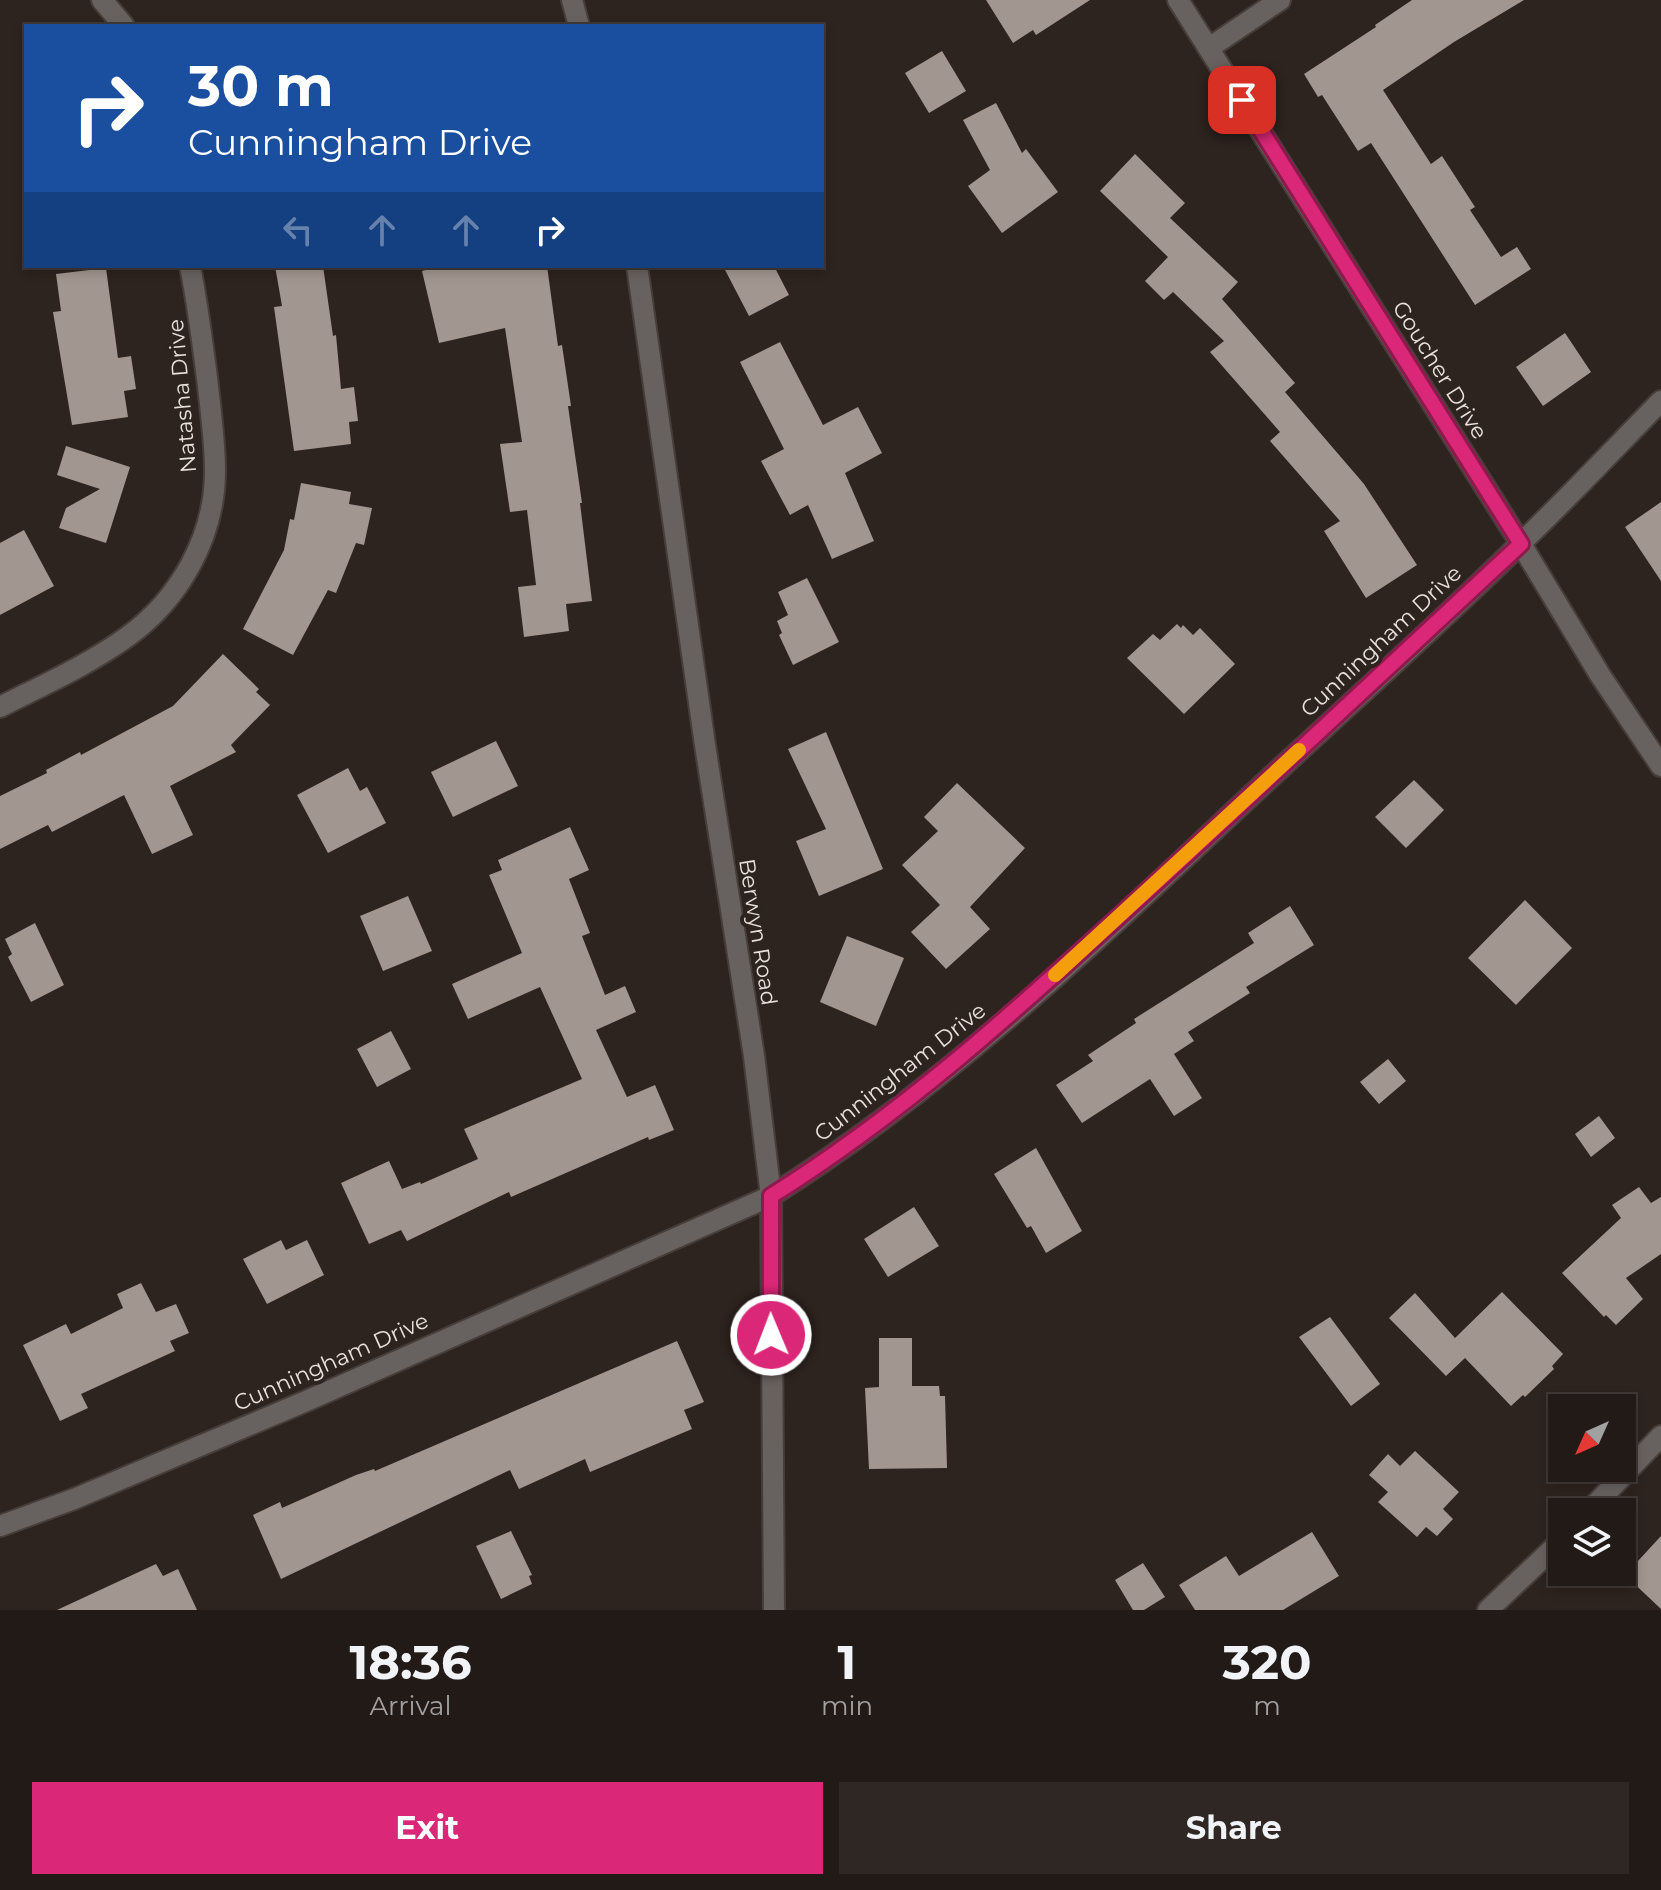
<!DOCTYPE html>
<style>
body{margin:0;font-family:Montserrat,sans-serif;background:#2e2724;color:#f1f3f6;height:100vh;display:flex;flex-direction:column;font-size:30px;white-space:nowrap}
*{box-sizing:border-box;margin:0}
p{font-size:26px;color:#a2a1a1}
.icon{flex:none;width:44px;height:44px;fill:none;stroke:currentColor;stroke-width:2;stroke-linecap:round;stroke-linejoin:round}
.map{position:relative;height:1610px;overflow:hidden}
.drawer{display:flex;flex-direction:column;background:#221a17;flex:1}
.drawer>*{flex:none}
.banner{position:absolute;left:24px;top:24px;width:800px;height:244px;border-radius:0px;box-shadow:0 4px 12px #0003,0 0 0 2px #3f3836;background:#1a4fa0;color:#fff;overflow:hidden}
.needle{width:52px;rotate:225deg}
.controls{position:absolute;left:1548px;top:1394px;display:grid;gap:16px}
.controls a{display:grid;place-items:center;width:88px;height:88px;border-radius:0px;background:#221a17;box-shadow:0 4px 12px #0003,0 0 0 2px #3f3836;font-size:40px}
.pin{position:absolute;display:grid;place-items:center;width:68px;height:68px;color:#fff;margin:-34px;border-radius:16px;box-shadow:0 4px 12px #0006}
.me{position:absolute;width:88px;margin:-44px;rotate:359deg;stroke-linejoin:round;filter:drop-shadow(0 0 6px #0008)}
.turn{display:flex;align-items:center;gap:28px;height:168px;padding:0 32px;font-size:36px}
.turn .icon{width:104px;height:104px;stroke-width:2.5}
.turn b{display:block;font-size:56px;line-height:68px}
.lanes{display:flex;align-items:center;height:76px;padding:0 32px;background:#0003;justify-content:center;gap:40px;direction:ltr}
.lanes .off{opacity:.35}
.eta{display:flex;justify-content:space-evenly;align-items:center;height:136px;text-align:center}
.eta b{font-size:48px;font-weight:700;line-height:56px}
.primary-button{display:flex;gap:16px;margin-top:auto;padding:16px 32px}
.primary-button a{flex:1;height:92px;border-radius:0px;background:#db2777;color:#fff;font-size:32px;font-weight:700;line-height:92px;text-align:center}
.primary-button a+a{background:#2e2724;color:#f1f3f6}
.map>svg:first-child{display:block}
</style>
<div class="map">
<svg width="1661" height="1610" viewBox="0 0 1661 1610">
<rect width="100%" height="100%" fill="#2d231f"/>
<!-- building -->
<path fill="#a29690" d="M986,0H1090L1036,35L1033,30L1013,43Z
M1412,0H1524L1454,42L1383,90L1431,164L1442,156L1475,207L1470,210L1501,257L1517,247L1531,269L1475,305L1371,143L1358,151L1322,95L1318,97L1304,74L1376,27L1375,25Z
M942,51L966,91L929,113L905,73Z
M996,103L1022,153L1026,149L1058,192L1002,233L968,186L990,170L963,120Z
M1135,154L1185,203L1170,218L1238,282L1222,299L1295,383L1285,392L1364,484L1417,565L1366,598L1324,531L1340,521L1270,441L1280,432L1210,352L1224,341L1173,292L1164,300L1145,281L1168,257L1100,191Z
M275,266H323L333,336L336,335L341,389L354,387L358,421L349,422L351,444L294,451L274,307L282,306Z
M441,266H547L558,346L562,345L571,406H568L582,503H580L592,601L566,604L569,631L524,637L518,587L536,585L527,510L510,512L500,444L522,442L505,328L439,343L422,271Z
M723,266H774L789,295L749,316Z
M106,268L118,358L131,356L136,389L124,391L128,417L72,425L53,312L61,311L56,274Z
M1565,333L1591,372L1543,406L1516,367Z
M780,342L823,425L858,407L882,453L845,473L874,541L832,559L808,505L790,515L761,461L784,449L740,362Z
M66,446L130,467L106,543L59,528L66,508L100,489L57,475Z
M301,483L351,492L349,504L372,508L364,545L356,543L336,593L328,590L293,655L243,629L284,550L290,519L294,520Z
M1661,502V581L1625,527Z
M24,530L54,586L0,615V543Z
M807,578L839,642L793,665L779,635L782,633L777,621L788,615L778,592Z
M1177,624L1181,628L1183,625L1193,635L1200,628L1235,664L1184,714L1127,658L1153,634L1160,640Z
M223,654L259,689L256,692L270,705L231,745L236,752L170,786L193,835L152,854L124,795L52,832L48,825L0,849V796L47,773L46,770L80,752L81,755L173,706Z
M826,732L883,869L819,896L796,841L826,829L788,749Z
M496,741L518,786L453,817L431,772Z
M348,768L360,791L367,787L386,823L328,853L297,795Z
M1414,780L1444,810L1406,848L1375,817Z
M957,783L1025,848L970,907L990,929L946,969L911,932L940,905L902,865L938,831L924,817Z
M570,827L589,870L569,879L590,933L582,936L605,995L625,986L636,1012L596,1030L627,1097L655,1085L674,1130L649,1140L648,1137L511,1197L509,1192L407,1241L401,1230L369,1244L341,1183L389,1161L402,1189L420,1182L421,1184L478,1159L464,1129L582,1079L540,987L468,1019L452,984L522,953L489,875L502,870L498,860Z
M408,896L432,951L383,971L360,916Z
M1525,900L1572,948L1516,1005L1468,958Z
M1290,906L1314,945L1246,987L1250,993L1188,1032L1194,1041L1174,1054L1202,1098L1174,1116L1150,1079L1082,1123L1056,1085L1093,1061L1088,1055L1136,1023L1134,1019L1254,943L1248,933Z
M35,923L64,985L31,1002L8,957L12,954L5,939Z
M847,936L904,958L876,1026L820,1002Z
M391,1031L411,1069L377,1087L357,1049Z
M1388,1059L1406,1081L1379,1104L1360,1082Z
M1599,1116L1615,1138L1591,1157L1575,1134Z
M1036,1148L1082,1231L1046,1253L1031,1226L1027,1228L994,1174Z
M1639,1187L1651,1203L1661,1197V1254L1626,1278L1643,1299L1616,1325L1606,1315L1604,1317L1562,1273L1621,1218L1612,1205Z
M914,1207L939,1246L888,1277L864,1239Z
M281,1240L286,1250L307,1240L324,1275L267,1304L243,1259Z
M141,1283L156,1312L176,1304L189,1333L170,1341L175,1351L81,1394L88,1408L60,1421L23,1345L66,1324L71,1334L123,1308L117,1294Z
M1502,1292L1563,1354L1552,1366L1554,1369L1525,1397L1523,1395L1511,1406L1465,1358L1446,1376L1389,1318L1415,1293L1455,1338Z
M1330,1317L1380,1384L1351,1406L1299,1337Z
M879,1338H912V1386H939L940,1396H945L947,1468L869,1469L865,1388L879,1387Z
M677,1341L704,1402L684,1410L692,1429L590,1472L585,1459L519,1489L510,1470L281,1579L253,1515L280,1502L282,1508L356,1475L374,1469L375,1471Z
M1415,1451L1459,1492L1443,1509L1453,1519L1437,1536L1426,1527L1417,1537L1378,1502L1388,1492L1369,1475L1388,1454L1400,1466Z
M511,1531L532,1575L529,1576L532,1584L501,1599L476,1546Z
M1312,1532L1339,1576L1283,1610H1195L1179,1585L1226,1556L1239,1576Z
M1661,1536V1609L1625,1575Z
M1143,1563L1165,1597L1144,1610H1133L1115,1580Z
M156,1564L163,1576L178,1569L197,1610H57Z"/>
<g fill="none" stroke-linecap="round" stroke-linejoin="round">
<defs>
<path id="minor" d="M102,0L124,26
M572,0L579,26
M1178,0L1521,544L1600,675L1661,766
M1209,48L1280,0
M637,266L705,745L754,1056L771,1196L774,1610
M0,707C43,685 88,665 127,637C180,599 215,536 215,471C215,443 211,414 208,386C203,346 198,306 190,266
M1588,1512L1661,1436
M0,1526L74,1499L304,1402L771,1196C945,1087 1094,943 1243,803C1336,716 1431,632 1521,543C1569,497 1615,448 1661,401
M1488,1610L1562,1540"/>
</defs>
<!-- minor casing -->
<use href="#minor" stroke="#473e3a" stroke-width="24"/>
<!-- minor -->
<use href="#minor" stroke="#676260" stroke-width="20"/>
</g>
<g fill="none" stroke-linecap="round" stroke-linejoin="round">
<defs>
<path id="route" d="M771,1335V1196C902,1114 1011,1015 1125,911C1258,790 1389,666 1521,544L1242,100"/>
</defs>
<!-- route casing -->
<use href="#route" stroke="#8e194d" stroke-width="20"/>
<!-- route -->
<use href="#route" stroke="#db2777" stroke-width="14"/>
<!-- slow -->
<path stroke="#f59e0b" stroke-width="14" d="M1055,975L1299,750"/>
</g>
<g text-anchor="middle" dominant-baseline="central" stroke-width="8" stroke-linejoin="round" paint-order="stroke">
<!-- street labels -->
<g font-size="22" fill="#e8e1de" stroke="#2d231f">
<text transform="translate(1440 370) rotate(58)">Goucher Drive</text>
<text transform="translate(182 396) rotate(-95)">Natasha Drive</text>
<text transform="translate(1381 641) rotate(-43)">Cunningham Drive</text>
<text transform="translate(758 932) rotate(81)">Berwyn Road</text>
<text transform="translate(900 1072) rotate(-38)">Cunningham Drive</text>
<text transform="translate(331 1362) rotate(-24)">Cunningham Drive</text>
</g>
</g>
</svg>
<div class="controls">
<a><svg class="needle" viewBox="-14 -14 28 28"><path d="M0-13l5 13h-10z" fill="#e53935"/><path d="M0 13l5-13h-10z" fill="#a2a1a1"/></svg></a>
<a><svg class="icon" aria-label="layers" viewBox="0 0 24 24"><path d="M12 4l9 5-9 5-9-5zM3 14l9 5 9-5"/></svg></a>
</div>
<div class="pin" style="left:1242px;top:100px;background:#d93025"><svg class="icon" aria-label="arrive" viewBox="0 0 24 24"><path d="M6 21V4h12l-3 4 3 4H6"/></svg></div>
<svg class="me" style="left:771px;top:1335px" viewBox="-20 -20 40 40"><circle r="17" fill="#db2777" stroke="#fff" stroke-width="3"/><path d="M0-11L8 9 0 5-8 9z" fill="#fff"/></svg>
<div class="banner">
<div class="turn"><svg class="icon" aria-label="right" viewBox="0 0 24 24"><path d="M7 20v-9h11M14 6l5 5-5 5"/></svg><div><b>30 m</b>Cunningham Drive</div></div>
<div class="lanes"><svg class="icon off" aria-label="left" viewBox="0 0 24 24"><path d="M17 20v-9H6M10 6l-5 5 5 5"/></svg><svg class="icon off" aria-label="ahead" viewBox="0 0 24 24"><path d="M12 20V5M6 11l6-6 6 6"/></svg><svg class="icon off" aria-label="ahead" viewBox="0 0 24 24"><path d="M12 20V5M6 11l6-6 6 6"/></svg><svg class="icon" aria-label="right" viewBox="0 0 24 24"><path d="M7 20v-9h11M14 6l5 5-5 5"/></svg></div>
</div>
</div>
<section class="drawer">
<div class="eta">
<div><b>18:36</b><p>Arrival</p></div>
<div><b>1</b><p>min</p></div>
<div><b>320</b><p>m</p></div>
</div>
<div class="primary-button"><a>Exit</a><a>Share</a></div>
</section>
